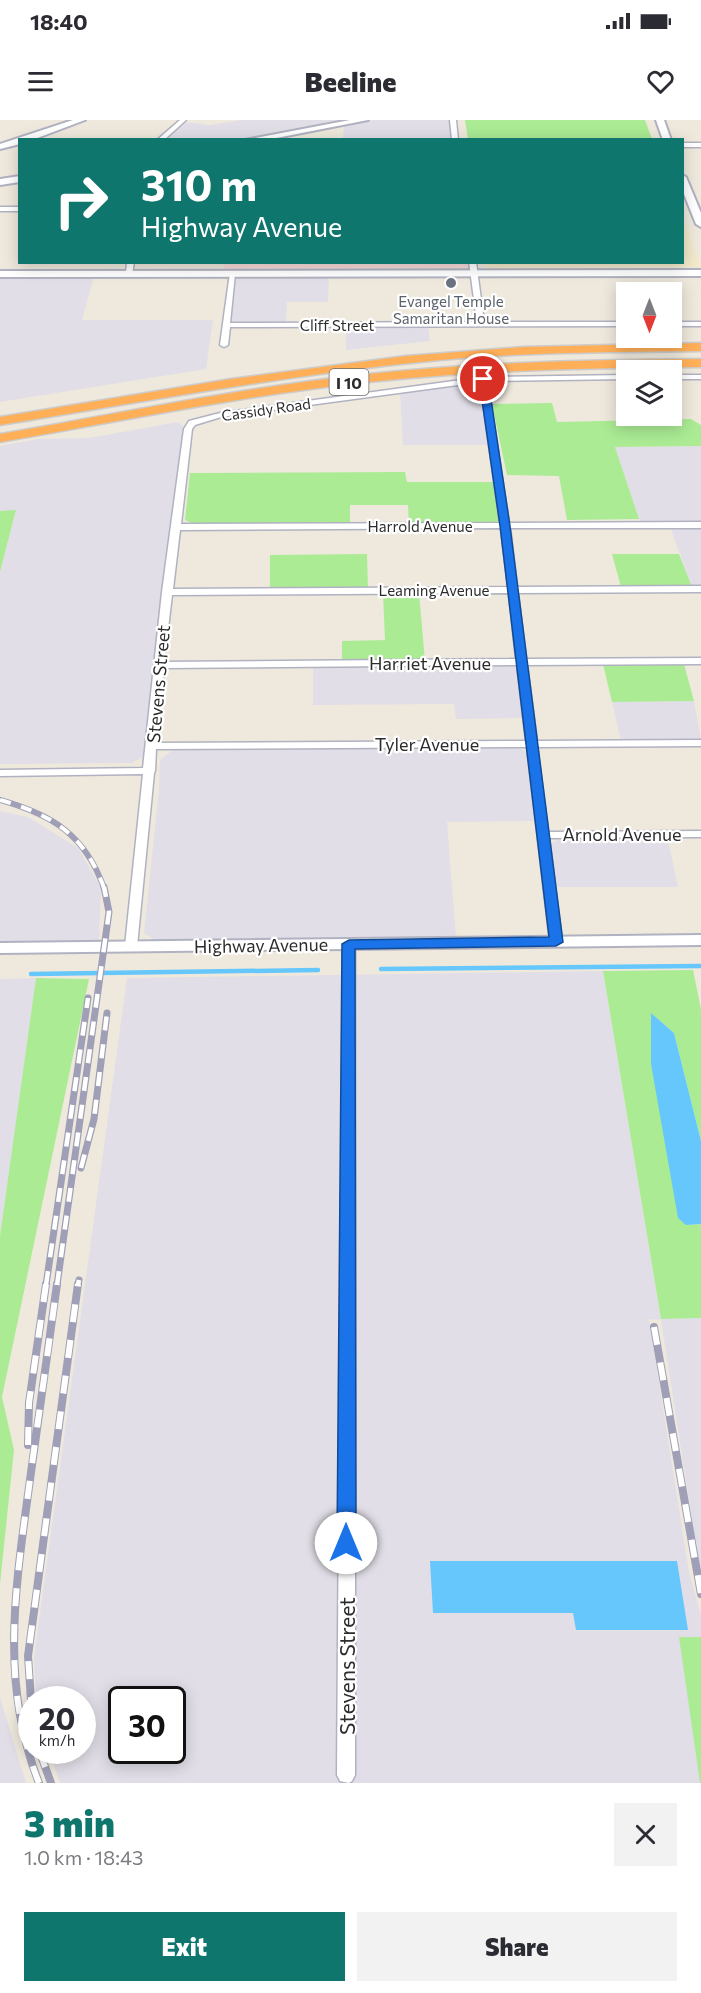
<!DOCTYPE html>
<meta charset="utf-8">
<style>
body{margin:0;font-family:Commissioner,sans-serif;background:#f2f2f3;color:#2b2b33;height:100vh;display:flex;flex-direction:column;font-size:22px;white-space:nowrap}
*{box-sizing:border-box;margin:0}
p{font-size:20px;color:#7c7c81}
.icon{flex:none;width:33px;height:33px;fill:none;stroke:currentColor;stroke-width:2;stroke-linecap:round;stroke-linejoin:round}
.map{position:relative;height:1663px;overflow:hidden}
.side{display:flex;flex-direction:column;background:#fff;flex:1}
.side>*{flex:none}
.banner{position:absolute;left:18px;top:18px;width:666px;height:126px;border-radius:0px;box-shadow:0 3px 15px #0003;background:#0f766e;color:#fff;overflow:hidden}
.needle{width:39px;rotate:180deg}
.controls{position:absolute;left:616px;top:162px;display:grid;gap:12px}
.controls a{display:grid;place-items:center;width:66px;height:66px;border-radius:0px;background:#fff;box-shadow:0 3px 15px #0003;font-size:30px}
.speed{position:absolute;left:18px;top:1566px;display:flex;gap:12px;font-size:30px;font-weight:700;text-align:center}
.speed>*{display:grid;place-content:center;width:78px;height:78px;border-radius:50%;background:#fff;box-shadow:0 3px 15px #0003;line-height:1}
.speed small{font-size:15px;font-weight:400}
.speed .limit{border:3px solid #111;border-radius:9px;background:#fff;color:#111}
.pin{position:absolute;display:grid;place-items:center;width:51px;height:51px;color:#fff;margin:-26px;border:3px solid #fff;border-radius:50%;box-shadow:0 2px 6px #0007}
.me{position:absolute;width:66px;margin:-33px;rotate:0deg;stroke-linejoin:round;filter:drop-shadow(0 0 4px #0008)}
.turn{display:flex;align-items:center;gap:21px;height:126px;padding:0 24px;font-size:27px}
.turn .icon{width:78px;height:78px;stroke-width:2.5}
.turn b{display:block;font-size:42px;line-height:51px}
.round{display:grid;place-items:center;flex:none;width:63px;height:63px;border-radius:0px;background:#f2f2f3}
.headline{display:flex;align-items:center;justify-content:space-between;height:102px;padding:0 24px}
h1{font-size:36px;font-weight:800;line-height:45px;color:#0f766e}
.action{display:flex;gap:12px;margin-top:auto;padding:12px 24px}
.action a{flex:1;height:69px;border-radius:0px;background:#0f766e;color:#fff;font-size:24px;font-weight:800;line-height:69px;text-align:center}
.action a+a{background:#f2f2f3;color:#2b2b33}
.status{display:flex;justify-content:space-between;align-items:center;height:42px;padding:0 30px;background:#fff;direction:ltr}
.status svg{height:16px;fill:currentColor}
header{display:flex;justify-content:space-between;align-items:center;height:78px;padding:0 24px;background:#fff;font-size:27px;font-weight:800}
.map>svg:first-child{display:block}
</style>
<div class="status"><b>18:40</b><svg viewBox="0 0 49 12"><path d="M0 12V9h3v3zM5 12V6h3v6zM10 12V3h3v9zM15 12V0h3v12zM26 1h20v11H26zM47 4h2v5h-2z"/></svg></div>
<header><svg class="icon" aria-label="menu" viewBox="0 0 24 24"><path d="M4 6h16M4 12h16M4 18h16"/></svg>Beeline<svg class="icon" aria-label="heart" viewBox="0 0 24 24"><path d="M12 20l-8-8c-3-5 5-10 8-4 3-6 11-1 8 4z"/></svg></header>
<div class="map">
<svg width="701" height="1663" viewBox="0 0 701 1663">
<rect width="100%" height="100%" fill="#efe9dd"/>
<!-- industrial -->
<path fill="#e1dee7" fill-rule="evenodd" d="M242,0H359L241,19L163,20L184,2L210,5Z
M374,0H449L452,19L343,20L344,5Z
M329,155L328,182H287L286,203H238L231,200L236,159L240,156Z
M0,156H94L82,200H213L206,249L0,282Z
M346,206H428L430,221L346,230Z
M471,264L482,266L490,325H403L400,273Z
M178,302L184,307L144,636L132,643L0,644V452L16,391H0V326L38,319L89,318Z
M701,326V403H643L639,399L615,327Z
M670,407H701V467H692Z
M508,545L514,546L518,551L524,598L456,599L454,584L313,585V547Z
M694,581L701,620L621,621L612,582Z
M518,627L529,633L535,701L447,702L456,818L156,821L144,813L159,669L160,640L174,629Z
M0,691L28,697L78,728L101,768L99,821L0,823Z
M563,718L668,720L678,767H556L551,723Z
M603,851L661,1199L701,1198V1457L661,1200L649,1199L689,1452L701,1495V1517L680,1518L700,1663H60L49,1631L82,1630V1580H36L34,1537L127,858ZM122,1580H172V1630H122Z
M36,858L0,1116V859Z
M0,1577L26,1663H0Z"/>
<!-- education -->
<path fill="#f2e9cb" d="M683,96L701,147L486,148L485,143L682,142Z"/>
<!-- medical -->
<path fill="#f6dbda" d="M225,142H469L470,148L224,150Z"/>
<!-- green -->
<path fill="#aaeb94" d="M465,0H645L652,19H468Z
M552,283L557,302L691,299L701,305V326L615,327L639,399L567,400L559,356L507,355L492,284Z
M405,352L407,362H494L502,400L492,404H409L408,385H350V404L192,403L185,400L190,353Z
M16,390L0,452V391Z
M367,434L368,469H270V435Z
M612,434H679L692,467H621Z
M419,473L425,541H342V521L385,520L383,474Z
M603,544H684L694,581L612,582Z
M693,850L701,889V1021L674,913L652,894L651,943L686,1105L701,1104V1198L661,1199L603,851Z
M36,858L89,859L2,1277L14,1330L0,1464V1116Z
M679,1517H701V1663H700Z"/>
<!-- water -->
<path fill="#65c7fc" d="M651,893L674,913L701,1021V1104L686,1105L678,1098L651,944Z
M430,1441H677L688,1510H576L573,1493H433Z"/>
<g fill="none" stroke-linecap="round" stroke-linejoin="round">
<!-- stream -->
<path stroke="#65c7fc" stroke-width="4.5" d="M381,849L701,846
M31,854L318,850"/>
<defs>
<path id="street" d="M180,0H186L164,20H157Z
M450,0H456L458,20H452Z
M682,23H701V27H682Z
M0,87H20V91H0Z
M127,142H134L132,154L129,156L126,154Z
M469,142H476L484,202H627V206L230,207L228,225L224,227L220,225L230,153L235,154L230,203L477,202Z
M672,202H701V206H672Z
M627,255V259L487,261L509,403L701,402V408H510L517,467L701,466V472L518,473L526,539L701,538V544L527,545L537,621L701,620V626L537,627L548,712L701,711V717L549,718L562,822L556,826L550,822L527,627L156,629L155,651L154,653L137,826L135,829H127L125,826L143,654L0,656V650L143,648L162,472L184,309L189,301L220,293L483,257ZM480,262L500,403L181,404L192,309L195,305L221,297ZM501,408L508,467L173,469L180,410ZM509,473L516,539L164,542L172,475ZM517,545L526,621L156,623L164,548Z
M672,255H701V259H672Z
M349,820L355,824V1655L352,1661L349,1663L340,1661L337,1655L343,824Z"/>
<path id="secondary" d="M73,0H85L32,20H20V24L0,29V24Z
M350,0H368L266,20H245Z
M656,0H664L671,20H663Z
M682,55L686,57L701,93V107L696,104L682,69Z
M20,56V62L0,65V59Z
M701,150V156L0,157V151Z
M701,815V825L0,833V823Z"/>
<path id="highway" d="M701,223V231C622,232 543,232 464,238C308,251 154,280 0,305V297L231,259L406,236L523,227Z
M701,239V247C590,248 479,250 369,262C245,275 123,301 0,322V314C123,293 245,267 369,254C479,242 590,240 701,239Z"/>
</defs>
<!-- street casing -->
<use href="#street" stroke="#b1b2c1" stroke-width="3"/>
<!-- secondary casing -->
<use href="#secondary" stroke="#b1b2c1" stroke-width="4"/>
<!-- highway casing -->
<use href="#highway" stroke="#ccc" stroke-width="3"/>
<!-- street -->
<use href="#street" fill="#fff" fill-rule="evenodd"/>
<!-- secondary -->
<use href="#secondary" fill="#fff" fill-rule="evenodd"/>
<!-- highway -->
<use href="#highway" fill="#ffaf58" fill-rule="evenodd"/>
<defs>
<path id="rail-far2" d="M0,680C53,695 85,715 104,768"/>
<path id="rail-far1" d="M81,1048L94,999L107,893
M46,1165L88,878
M57,1165L109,792L104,767
M78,1165L79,1160"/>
<path id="rail" d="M654,1207L701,1474
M28,1325L29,1283L46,1164
M32,1595L28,1536L78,1164
M39,1630L51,1663
M39,1663C0,1565 15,1470 29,1367C38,1299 48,1232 57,1164"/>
</defs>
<!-- rail-far2 casing -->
<use href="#rail-far2" stroke="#9fa0b8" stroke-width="6"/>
<!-- rail-far1 casing -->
<use href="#rail-far1" stroke="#9fa0b8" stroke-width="7"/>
<!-- rail casing -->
<use href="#rail" stroke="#9fa0b8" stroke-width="8"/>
<!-- rail-far2 -->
<use href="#rail-far2" stroke="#fff" stroke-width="4" stroke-dasharray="11" stroke-linecap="butt"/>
<!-- rail-far1 -->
<use href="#rail-far1" stroke="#fff" stroke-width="4.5" stroke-dasharray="14" stroke-linecap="butt"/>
<!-- rail -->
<use href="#rail" stroke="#fff" stroke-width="6" stroke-dasharray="18" stroke-linecap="butt"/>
</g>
<!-- route -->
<path fill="#1a73e8" stroke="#114b97" stroke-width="1.5" d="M483,257L488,259L510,406L563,822L556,826L355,829L356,1423L353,1429L346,1432L340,1429L337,1423L342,824L349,820L549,817L500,406L479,259Z"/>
<!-- markers -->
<circle fill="#6b7280" stroke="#fff" stroke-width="2" cx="451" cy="163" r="6"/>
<g text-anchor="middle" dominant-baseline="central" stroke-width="4.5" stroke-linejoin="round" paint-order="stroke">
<!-- far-worship labels -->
<g font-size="15" fill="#5b616d" stroke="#fff">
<text x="451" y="181">Evangel Temple<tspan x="451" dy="17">Samaritan House</tspan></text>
</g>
<!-- far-street labels -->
<g font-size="15" fill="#2c2c2c" stroke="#fff">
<text x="337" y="205">Cliff Street</text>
<text transform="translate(266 289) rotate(-8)">Cassidy Road</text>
<text x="420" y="406">Harrold Avenue</text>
<text x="434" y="470">Leaming Avenue</text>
</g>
<!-- shield labels -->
<rect fill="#fff" stroke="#6b6b6b" stroke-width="1.5" x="329.5" y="249" width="39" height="26" rx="4.5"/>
<g font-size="16" font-weight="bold" fill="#2c2c2c">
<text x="349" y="262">I 10</text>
</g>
<!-- street labels -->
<g font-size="18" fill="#2c2c2c" stroke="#fff">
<text x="430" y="543">Harriet Avenue</text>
<text transform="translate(158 564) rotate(-85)">Stevens Street</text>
<text x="427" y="624">Tyler Avenue</text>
<text x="622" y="714">Arnold Avenue</text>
<text transform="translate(261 825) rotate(-1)">Highway Avenue</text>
</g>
<!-- near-street labels -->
<g font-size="21" fill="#2c2c2c" stroke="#fff">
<text transform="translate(346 1546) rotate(-90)">Stevens Street</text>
</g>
</g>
</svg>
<div class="controls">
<a><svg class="needle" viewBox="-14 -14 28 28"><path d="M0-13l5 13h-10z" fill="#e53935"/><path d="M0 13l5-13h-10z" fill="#7c7c81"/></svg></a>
<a><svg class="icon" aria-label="layers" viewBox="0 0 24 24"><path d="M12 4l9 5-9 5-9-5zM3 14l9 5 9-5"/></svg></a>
</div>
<div class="speed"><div>20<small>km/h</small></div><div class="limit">30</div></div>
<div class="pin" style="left:483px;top:259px;background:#d93025"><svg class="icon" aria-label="arrive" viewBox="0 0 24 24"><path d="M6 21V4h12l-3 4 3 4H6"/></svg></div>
<svg class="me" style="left:346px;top:1423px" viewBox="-20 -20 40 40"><circle r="19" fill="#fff"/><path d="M0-13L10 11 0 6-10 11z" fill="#1a73e8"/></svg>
<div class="banner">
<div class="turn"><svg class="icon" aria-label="right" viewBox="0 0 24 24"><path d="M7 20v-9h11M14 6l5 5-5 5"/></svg><div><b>310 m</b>Highway Avenue</div></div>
</div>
</div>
<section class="side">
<div class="headline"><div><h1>3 min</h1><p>1.0 km · 18:43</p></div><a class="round"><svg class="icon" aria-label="close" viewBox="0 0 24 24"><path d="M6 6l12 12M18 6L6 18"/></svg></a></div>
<div class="action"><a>Exit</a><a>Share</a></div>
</section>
